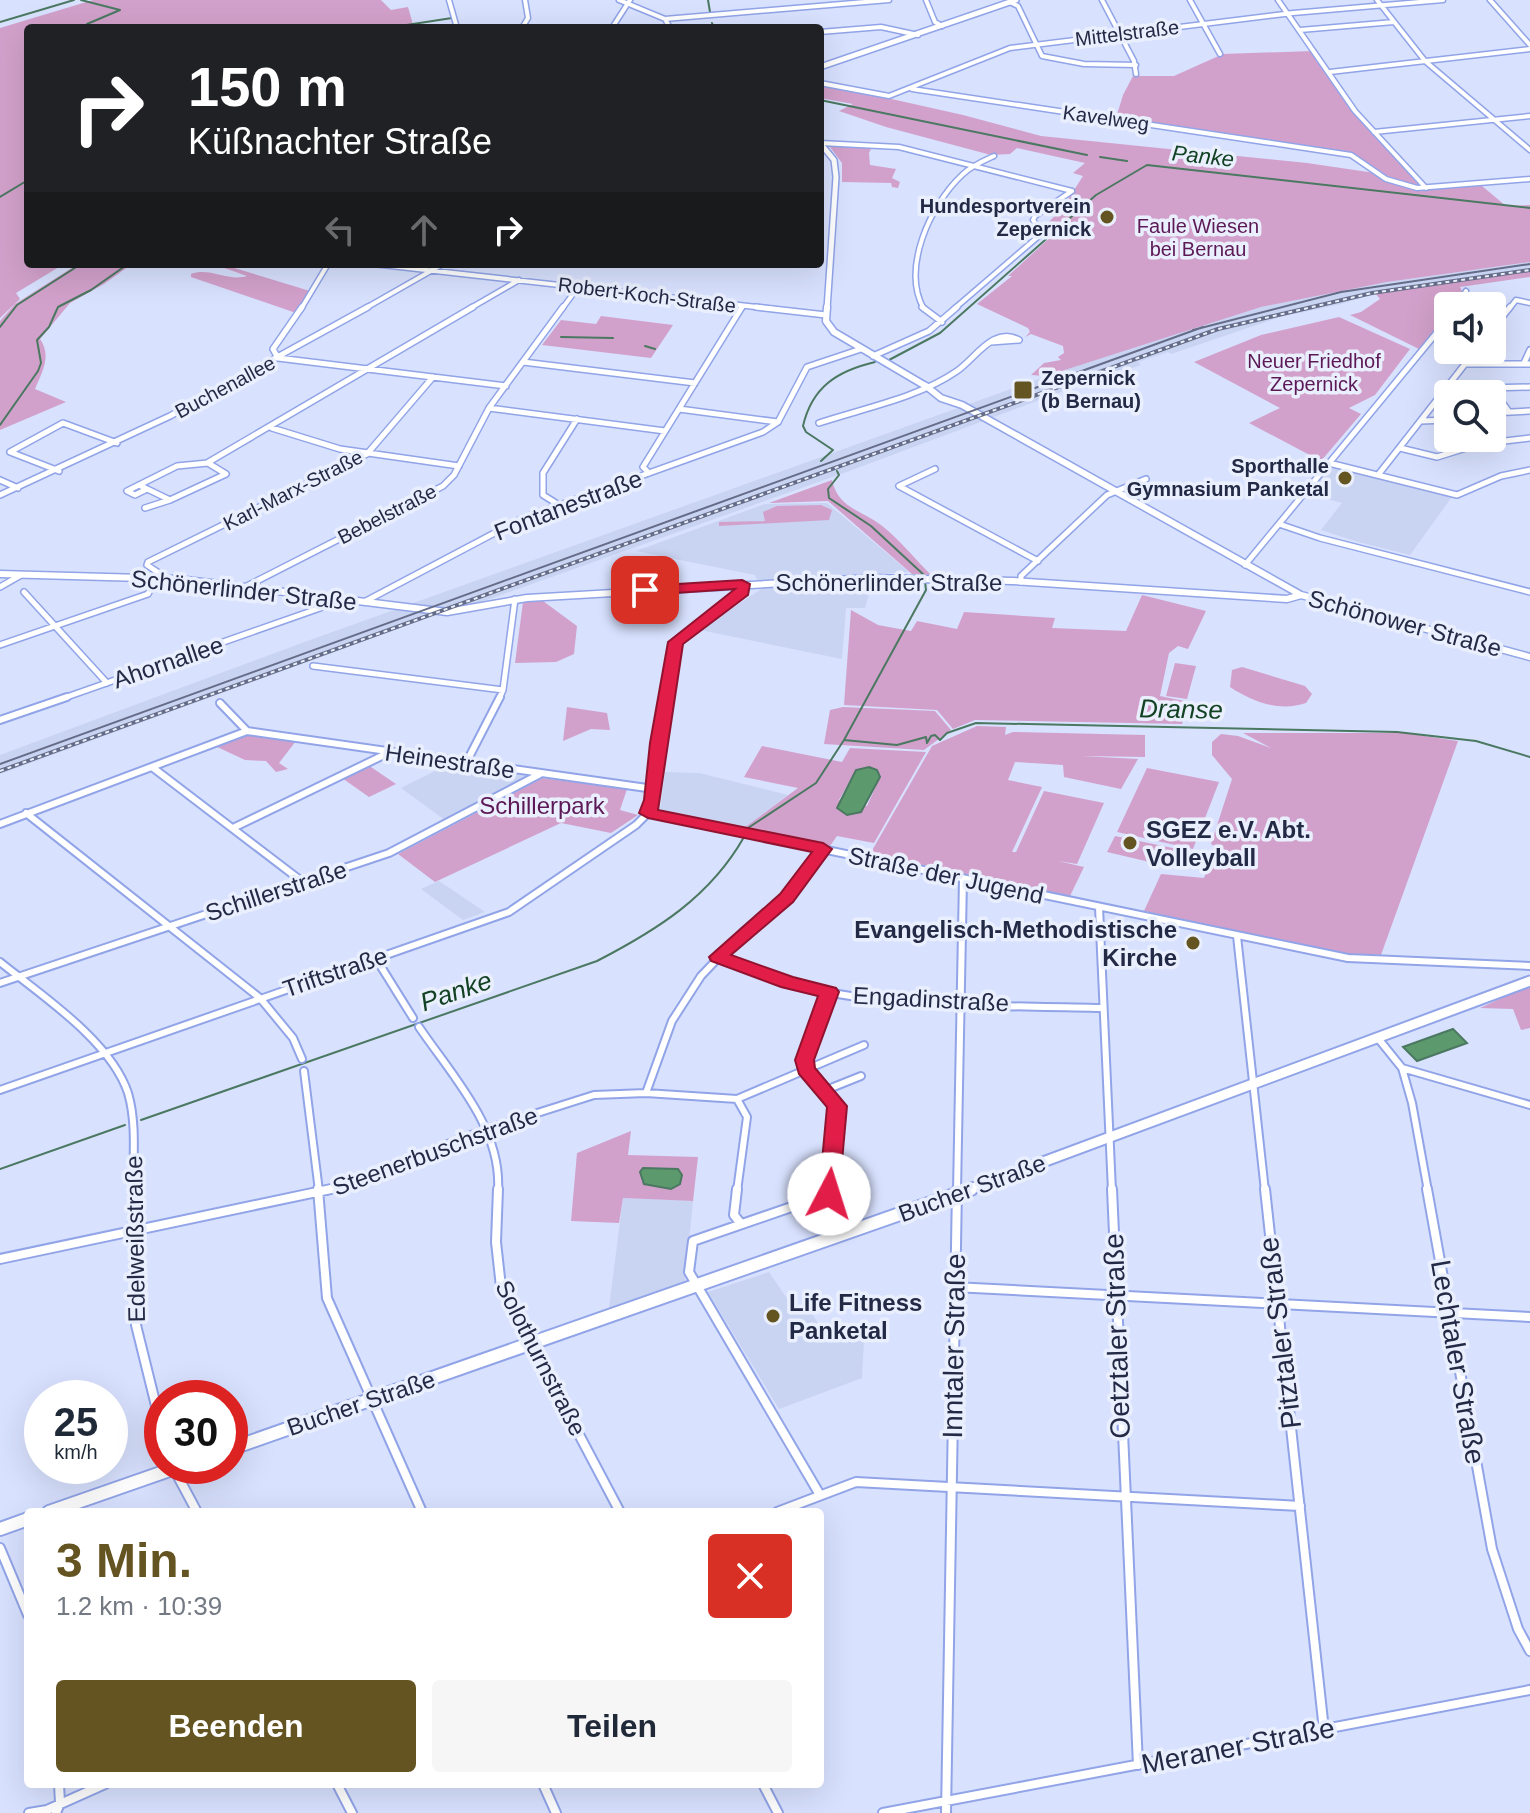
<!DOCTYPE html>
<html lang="de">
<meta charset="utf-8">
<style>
body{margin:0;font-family:Helvetica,sans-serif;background:#f6f6f7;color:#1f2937;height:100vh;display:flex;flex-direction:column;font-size:30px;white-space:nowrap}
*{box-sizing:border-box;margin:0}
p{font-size:26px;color:#747a83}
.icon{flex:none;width:44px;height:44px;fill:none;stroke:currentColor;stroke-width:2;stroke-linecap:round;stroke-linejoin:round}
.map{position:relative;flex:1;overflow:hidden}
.panel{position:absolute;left:24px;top:1508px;width:800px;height:280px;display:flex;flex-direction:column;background:#fff;border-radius:8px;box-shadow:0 8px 32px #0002}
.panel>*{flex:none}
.guide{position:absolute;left:24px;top:24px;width:800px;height:244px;border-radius:8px;box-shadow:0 8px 32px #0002;background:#202124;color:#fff;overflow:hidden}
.fabs{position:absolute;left:1434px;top:292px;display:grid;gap:16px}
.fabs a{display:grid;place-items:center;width:72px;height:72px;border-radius:8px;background:#fff;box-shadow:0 8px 32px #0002;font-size:40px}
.speed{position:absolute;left:24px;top:1380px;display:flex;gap:16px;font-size:40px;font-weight:700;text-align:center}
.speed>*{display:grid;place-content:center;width:104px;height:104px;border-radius:50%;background:#fff;box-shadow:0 8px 32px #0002;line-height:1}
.speed small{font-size:20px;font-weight:400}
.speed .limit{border:12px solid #d22;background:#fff;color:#111}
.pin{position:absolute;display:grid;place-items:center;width:68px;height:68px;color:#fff;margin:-34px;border-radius:16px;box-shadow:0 4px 12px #0006}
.me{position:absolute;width:88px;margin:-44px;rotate:5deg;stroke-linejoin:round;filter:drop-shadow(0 0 6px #0008)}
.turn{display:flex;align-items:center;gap:28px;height:168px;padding:0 32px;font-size:36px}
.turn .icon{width:104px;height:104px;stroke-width:2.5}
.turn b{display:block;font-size:56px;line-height:68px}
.lanes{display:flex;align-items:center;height:76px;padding:0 32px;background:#0003;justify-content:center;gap:40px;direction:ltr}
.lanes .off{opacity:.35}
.round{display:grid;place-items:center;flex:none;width:84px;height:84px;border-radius:8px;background:#f6f6f7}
.summary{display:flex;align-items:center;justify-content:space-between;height:136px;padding:0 32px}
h1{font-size:48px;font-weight:600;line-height:60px;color:#645421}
.action{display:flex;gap:16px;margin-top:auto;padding:16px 32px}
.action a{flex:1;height:92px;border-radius:8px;background:#645421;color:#fff;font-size:32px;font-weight:600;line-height:92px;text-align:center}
.action a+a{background:#f6f6f7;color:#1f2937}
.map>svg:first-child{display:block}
</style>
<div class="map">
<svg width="1530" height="1813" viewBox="0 0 1530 1813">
<rect width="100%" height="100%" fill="#d8e1fe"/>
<!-- built -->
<path fill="#c9d3f2" d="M1530,262V271L1375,293L1341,304L1280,317L1171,354L1168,352L1138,362L1141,365L1132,368L1128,367L852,470L470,606L449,610L0,774V755L299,644L1095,359L1261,307L1387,282Z
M1335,467L1448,495L1451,498L1410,555L1358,542L1321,530L1342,503L1309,494L1328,469Z
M827,503L909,572L757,580L755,575L636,551L765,504Z
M867,582L869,594L865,608H846L842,659L700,630L766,586Z
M449,764L531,777L445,820L401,788Z
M665,772L699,773L788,795L744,828L660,811Z
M439,881L485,912L463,920L421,889Z
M623,1198L693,1201L685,1281L609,1308Z
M769,1272L792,1306L813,1315L825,1335L865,1321L862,1378L779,1409L708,1292Z"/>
<!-- green -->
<path fill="#d2a1cb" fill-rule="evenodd" d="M93,0H381L391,10L408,7L414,28H28V264H64L16,293L20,299L0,318V28Z
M1313,51L1353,111L1423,189L1482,186L1506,206L1530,205V262L1387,282L1261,307L1046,376L1031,375L1044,363L1061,360L1058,357L1064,353L1063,346L1031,334L1025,337L1030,332L1028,328L977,304L1012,276H1008L1055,233L1045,225C1063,211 1071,194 1083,176L1073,173L1085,163L1017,148L1010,154L991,155L886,127L839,111L853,104L820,98V83L963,115L1041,136L1307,163L1375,173L1377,172L1352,154L1116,118L1123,95L1133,76H1174L1223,54Z
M827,143L873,145L869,153L870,165L896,169L892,178L900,182L898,188L892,187L891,183L842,182V163Z
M78,264H132L104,284L70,303L40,339C52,356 42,372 35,389L66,402L0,430V321L15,304Z
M213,264H221L310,291L296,313L191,277V274C210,267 228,282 247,276Z
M1530,271V277L1460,287L1464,295L1455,306H1448V314L1419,349L1350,315L1361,312L1380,299L1375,293Z
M601,316L673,325L651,358L542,345L561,320L596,324Z
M1339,317L1410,349L1375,395L1349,408L1361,414L1321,461L1249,423L1280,408L1194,362L1261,335Z
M832,480C838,508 861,510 881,525C899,539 915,559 931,575L912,574L828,501L769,503Z
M821,505L832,510L829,520L719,526V522L765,521L763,512L777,506Z
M1142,595L1206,611L1188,649L1178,646L1169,653L1160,696L1189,702L1182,724L975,720L953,729L937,710L844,705L851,610L878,625L911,631L917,621L957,629L964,612L1055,618L1052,628L1126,631Z
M543,601L577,626L574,654L556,662L515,663L523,602Z
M1175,663L1196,666L1187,699L1166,696Z
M1242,667L1305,686L1312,694L1306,703C1279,712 1253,702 1230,687L1232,670Z
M567,707L607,713L610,730L591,729L563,741Z
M843,707L935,711L951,730L924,750L824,744L830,710Z
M977,726L1006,727L1005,735L1013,732L1145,735V757L1081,756L1138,759L1121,789L1064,777L1063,765L1015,762L1008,780L1042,787L1012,852H1016L1044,791L1104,803L1077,864L1058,861L1084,867L1070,896L870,854L932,746Z
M247,733L296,741L279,763L288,769L276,772L266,761L245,760L215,746Z
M1243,733H1404L1458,741L1381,955L1346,954L1144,911L1161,874L1204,878L1216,847L1211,844L1232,779L1212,755V742L1221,734L1238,736L1271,748Z
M762,746L842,762L850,748L926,752L874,843L837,836L830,846L744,828L798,788L744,777ZM856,770L880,777L867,806L839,800Z
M368,765L396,784L369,797L342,778Z
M1147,768L1219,782L1193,849L1117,832Z
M542,778L627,789L620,810L638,815L611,833L561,823L435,882L398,854Z
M1115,836L1182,850L1178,861L1154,863L1107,852Z
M1530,985V1028L1521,1030L1513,1009L1480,1008Z
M631,1131L628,1155L698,1157L693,1201L623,1198L619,1223L571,1221L577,1153Z"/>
<!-- water -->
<path fill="#5c9a6d" stroke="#4b7861" stroke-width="2" d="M869,767L877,770L880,777L861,812L847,815L837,808L856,770Z
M1453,1029L1467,1043L1417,1061L1403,1047Z
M643,1168L678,1169L682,1175L680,1184L671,1189L644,1184L640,1172Z"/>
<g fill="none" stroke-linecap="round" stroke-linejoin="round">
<!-- stream -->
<path stroke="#4b7861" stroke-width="2" d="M81,0L120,10L87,24L103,28
M708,0L710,12
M0,22L74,0
M712,23L714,28
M387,28L452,18
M820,100L1087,155
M1100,157L1127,161
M0,197L28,180
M0,327L17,305L81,264
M561,337L613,338
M645,346L655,349
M889,360L940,333L1096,195L1147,165L1530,208
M0,425L38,371L41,363L37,340L49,327L58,307L91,290L128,264
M821,461L833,450L806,432L803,426C812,387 837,371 875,362
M837,471L839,475L828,489L829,498L871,526L924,575
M844,740L897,745L926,737L927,743L931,736L935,735L940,740L947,733L976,723L1397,732L1476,741L1530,757
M748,828L816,783L844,740L926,590L925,581
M141,1120L597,961C657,930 710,897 744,837
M0,1169L125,1125"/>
<defs>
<path id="minor-far3" d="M449,0L457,28
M619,0L665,19L670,28
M926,0L935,22L942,26
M1102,0L1134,61L1136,74
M1190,0L1220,54
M1278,0L1355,111L1426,188
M1377,0L1425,61L1530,150
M1490,0L1530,45
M1010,2L1018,6L1042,56L1084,64L1136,65
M665,19L889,0
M522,28L528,18L525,0
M612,28L630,0
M1300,30L1394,22
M820,32L881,27L918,35
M1330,72L1530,49
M820,83L889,96L1010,48L1293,13L1443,0
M912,89L1351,155L1386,179L1417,188L1530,179
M1374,132L1530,116
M820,143L899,147L1072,191
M373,264L774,309
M1458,306L1466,291
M301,309L328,264
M364,309L443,264
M469,309L519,280
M562,309L578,287
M741,309L743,306
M924,309C901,269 930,205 962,175C971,166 983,161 994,156
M954,309L1040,235L1042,232L1033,220L1035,216L1072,191
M1509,309L1516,300L1530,303"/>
<path id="minor-far2" d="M302,307L273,349L278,358L506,386
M756,307L826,315
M922,307L942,322
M1492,330L1510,307
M873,356L929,331L957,307
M523,362L695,383
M1524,363L1530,350
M1466,364H1530
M1492,388L1509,412
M1447,389L1530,387
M489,408L665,431
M679,409L778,422
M1492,413L1530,411
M1421,421L1448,420
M819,423C864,408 918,398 957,371C976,358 993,326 1019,340L991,342
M272,428L340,449L459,466
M1400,448L1437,457L1479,444L1530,438
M207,463L473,307
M208,463L226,474L170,500L139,485L177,466Z
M1329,463L1457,495L1501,476L1530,470
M935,469L899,486L1038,561
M59,471L10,452L63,423L117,443
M649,473L643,467L742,307
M1378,475L1476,350
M0,480L18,488
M139,485L127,491L135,495L147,489
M0,495L170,416L368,307
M559,505L543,495V473L577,419
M145,508L170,500
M1279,524L1320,538L1530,592
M1245,565L1448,319
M1021,582V576L1107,495L1146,479
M0,587L21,575
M245,587L443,486L454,475L489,408L563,307
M24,592L107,683
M364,602L521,519L763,432L778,422L807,367L861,349
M0,645L148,594L159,573L147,565L148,562L367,454L433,377
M313,666L503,690
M61,699L320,608L332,597
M499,699L503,690L515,599
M668,699L676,642L742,592V584"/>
<path id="minor-far1" d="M220,703L247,731
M0,720L67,697
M466,763L500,697
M152,767L304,883
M26,813L260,998L293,1038L302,1059
M648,813L1348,958L1530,966
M0,824L247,731L654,789
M233,828L388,753
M1099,907L1112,1191
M1237,936L1265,1191
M375,957L413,1018
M718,957C750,970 782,983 816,990C910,1009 1007,1005 1102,1008
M0,962C41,995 111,1041 128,1093C137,1123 133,1160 133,1191
M0,983L389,853L540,774
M829,992L805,1060L806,1070L837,1106L829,1191
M419,1027C453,1077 502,1128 498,1191
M1377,1037L1402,1068L1530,1105
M1402,1068L1412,1103L1428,1191
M304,1071L319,1191
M0,1090L509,912L636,825L648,813L653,800L668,697
M826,1090L861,1076
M646,1093L672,1021L701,976L744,931L786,898L823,849
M737,1099L747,1117L737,1191
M326,1191L487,1129L594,1095L646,1093L737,1099L864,1045
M957,1191L963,879"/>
<path id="minor" d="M133,1189L136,1325L162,1430
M318,1189L327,1298L422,1512
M498,1189L496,1242L501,1287L620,1512
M737,1189L734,1215L741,1224
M1112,1189L1138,1765
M1265,1189L1324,1730
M1427,1189L1492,1549L1518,1629L1530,1651
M0,1259L331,1189
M954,1287L1530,1317
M174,1469L197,1512
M820,1495L689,1272L693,1241L829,1194V1189
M777,1512L856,1482L1300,1506
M0,1548L28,1615
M337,1784L352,1813
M543,1784L556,1813
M763,1784L778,1813
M29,1813L47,1810L105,1784
M56,1813L60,1803L59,1784
M883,1813L1530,1690
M946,1813L957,1189"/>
<path id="tertiary-far1" d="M820,67L1016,0
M820,143L834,160L836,177L827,309"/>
<path id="tertiary" d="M827,307L826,321L834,332L929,388
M926,386L941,398L962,405L1301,595L1530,657
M0,574L178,579L447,612L527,598L871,578L1013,581L1287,599L1301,595"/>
<path id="secondary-far1" d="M965,1191L1530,981"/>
<path id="secondary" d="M230,1449L971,1189
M49,1512L181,1466
M0,1529L28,1519"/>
</defs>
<!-- minor-far3 casing -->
<use href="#minor-far3" stroke="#91a4e8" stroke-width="7"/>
<!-- minor-far2 casing -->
<use href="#minor-far2" stroke="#91a4e8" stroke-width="8"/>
<!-- minor-far1 casing -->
<use href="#minor-far1" stroke="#91a4e8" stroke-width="10"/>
<!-- minor casing -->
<use href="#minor" stroke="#91a4e8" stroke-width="12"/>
<!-- tertiary-far1 casing -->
<use href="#tertiary-far1" stroke="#91a4e8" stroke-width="8"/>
<!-- tertiary casing -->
<use href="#tertiary" stroke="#91a4e8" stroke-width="9"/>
<!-- secondary-far1 casing -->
<use href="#secondary-far1" stroke="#91a4e8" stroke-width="13"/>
<!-- secondary casing -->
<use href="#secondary" stroke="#91a4e8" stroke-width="16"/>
<!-- minor-far3 -->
<use href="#minor-far3" stroke="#fff" stroke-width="4"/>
<!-- minor-far2 -->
<use href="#minor-far2" stroke="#fff" stroke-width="5"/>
<!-- minor-far1 -->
<use href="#minor-far1" stroke="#fff" stroke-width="6"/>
<!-- minor -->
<use href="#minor" stroke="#fff" stroke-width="8"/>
<!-- tertiary-far1 -->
<use href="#tertiary-far1" stroke="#fff" stroke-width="5"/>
<!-- tertiary -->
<use href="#tertiary" stroke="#fff" stroke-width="6"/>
<!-- secondary-far1 -->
<use href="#secondary-far1" stroke="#fff" stroke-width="9"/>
<!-- secondary -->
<use href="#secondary" stroke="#fff" stroke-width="12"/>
<!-- tram -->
<path stroke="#646c87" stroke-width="2" d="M1193,330L1341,292L1530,264
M0,764L1203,327"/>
<defs>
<path id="rail" d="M0,771L1218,329L1372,293L1530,270"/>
</defs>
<!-- rail casing -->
<use href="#rail" stroke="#646c87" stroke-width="4"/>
<!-- rail -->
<use href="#rail" stroke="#eaeffe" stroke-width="2" stroke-dasharray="4" stroke-linecap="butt"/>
</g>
<!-- route -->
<path fill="#e11d48" stroke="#92132f" stroke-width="2" d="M742,580L750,584L748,595L683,644L658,810L823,843L832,849L793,902L731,955L793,977L836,988L839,992L814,1060L815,1068L847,1106L839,1194L836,1199H822L819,1194L827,1107L799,1074L795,1060L818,996L781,987L711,961L709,957L780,894L812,852L648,818L639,813L644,800L650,743L668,642L735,589L645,595L637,590L645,586Z"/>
<!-- markers -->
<g fill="#645421" stroke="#eaeffe" stroke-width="3">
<circle cx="1107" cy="217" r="8"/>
<rect x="1013" y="380" width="20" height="20" rx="4"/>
<circle cx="1345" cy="478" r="8"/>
<circle cx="1130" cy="843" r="8"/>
<circle cx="1193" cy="943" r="8"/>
<circle cx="773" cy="1316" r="8"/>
</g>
<g text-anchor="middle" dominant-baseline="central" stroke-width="7" stroke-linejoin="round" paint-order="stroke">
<!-- far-street labels -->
<g font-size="20" fill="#232a45" stroke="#eaeffe">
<text transform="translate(1127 33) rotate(-7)">Mittelstraße</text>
<text transform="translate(1106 118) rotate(8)">Kavelweg</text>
<text transform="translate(647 295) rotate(7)">Robert-Koch-Straße</text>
<text transform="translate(225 387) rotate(-28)">Buchenallee</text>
<text transform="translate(293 490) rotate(-27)">Karl-Marx-Straße</text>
<text transform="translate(387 514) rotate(-27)">Bebelstraße</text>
</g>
<!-- far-poi labels -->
<g font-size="20" font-weight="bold" fill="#232a45" stroke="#eaeffe" text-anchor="end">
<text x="1091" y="206">Hundesportverein<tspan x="1091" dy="23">Zepernick</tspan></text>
<text x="1041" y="378" text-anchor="start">Zepernick<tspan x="1041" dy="23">(b Bernau)</tspan></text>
<text x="1329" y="466">Sporthalle<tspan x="1329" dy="23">Gymnasium Panketal</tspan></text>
</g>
<!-- far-park labels -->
<g font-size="20" fill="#5c1956" stroke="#eaeffe">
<text x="1198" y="226">Faule Wiesen<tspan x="1198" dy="23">bei Bernau</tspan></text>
<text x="1314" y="361">Neuer Friedhof<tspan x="1314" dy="23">Zepernick</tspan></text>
</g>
<!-- far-water labels -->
<g font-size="22" font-style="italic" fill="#134223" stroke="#eaeffe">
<text transform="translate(1203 156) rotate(6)">Panke</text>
</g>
<!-- street labels -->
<g font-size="24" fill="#232a45" stroke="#eaeffe">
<text transform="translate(568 505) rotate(-21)">Fontanestraße</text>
<text x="889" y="582">Schönerlinder Straße</text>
<text transform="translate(244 590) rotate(6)">Schönerlinder Straße</text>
<text transform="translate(1405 623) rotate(15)">Schönower Straße</text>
<text transform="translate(168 662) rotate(-19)">Ahornallee</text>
<text transform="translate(450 761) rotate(8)">Heinestraße</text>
<text transform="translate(946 875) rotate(12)">Straße der Jugend</text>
<text transform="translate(276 891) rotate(-18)">Schillerstraße</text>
<text transform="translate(335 972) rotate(-19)">Triftstraße</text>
<text transform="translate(931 999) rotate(3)">Engadinstraße</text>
<text transform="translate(435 1151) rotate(-20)">Steenerbuschstraße</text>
<text transform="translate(972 1188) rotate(-20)">Bucher Straße</text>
<text transform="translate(135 1239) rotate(-91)">Edelweißstraße</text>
<text transform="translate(541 1358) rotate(63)">Solothurnstraße</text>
<text transform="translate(361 1403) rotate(-19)">Bucher Straße</text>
</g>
<!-- park labels -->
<g font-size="24" fill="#5c1956" stroke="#eaeffe">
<text x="542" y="805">Schillerpark</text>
</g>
<!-- poi labels -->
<g font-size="24" font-weight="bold" fill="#232a45" stroke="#eaeffe" text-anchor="start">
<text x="1146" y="829">SGEZ e.V. Abt.<tspan x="1146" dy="28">Volleyball</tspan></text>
<text x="1177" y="929" text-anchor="end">Evangelisch-Methodistische<tspan x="1177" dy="28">Kirche</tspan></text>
<text x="789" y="1302">Life Fitness<tspan x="789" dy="28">Panketal</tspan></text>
</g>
<!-- water labels -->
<g font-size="26" font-style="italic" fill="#134223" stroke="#eaeffe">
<text transform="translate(1181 709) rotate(1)">Dranse</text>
<text transform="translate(456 991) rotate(-19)">Panke</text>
</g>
<!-- near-street labels -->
<g font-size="28" fill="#232a45" stroke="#eaeffe">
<text transform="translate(1280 1333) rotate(-97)">Pitztaler Straße</text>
<text transform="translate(1117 1336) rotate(-92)">Oetztaler Straße</text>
<text transform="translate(954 1346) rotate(-89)">Inntaler Straße</text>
<text transform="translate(1458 1362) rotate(80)">Lechtaler Straße</text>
<text transform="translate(1238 1746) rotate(-11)">Meraner Straße</text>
</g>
</g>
</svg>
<div class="fabs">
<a><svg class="icon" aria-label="sound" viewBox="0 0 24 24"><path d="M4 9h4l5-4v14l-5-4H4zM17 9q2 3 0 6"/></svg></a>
<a><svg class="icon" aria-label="search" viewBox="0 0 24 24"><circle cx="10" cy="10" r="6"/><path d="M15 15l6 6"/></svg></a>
</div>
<div class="speed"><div>25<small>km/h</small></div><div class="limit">30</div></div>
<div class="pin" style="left:645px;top:590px;background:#d93025"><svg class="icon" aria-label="arrive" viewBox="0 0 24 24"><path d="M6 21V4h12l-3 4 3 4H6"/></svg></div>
<svg class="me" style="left:829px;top:1194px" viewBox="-20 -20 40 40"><circle r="19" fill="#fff"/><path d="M0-13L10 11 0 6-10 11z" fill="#e11d48"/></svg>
<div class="guide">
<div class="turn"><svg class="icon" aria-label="right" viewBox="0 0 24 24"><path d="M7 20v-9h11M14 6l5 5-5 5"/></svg><div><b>150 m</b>Küßnachter Straße</div></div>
<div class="lanes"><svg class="icon off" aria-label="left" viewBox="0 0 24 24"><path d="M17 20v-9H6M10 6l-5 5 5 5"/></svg><svg class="icon off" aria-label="ahead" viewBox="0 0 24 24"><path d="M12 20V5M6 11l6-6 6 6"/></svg><svg class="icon" aria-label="right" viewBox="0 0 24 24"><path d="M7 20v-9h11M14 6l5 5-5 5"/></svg></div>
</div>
<section class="panel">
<div class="summary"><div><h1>3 Min.</h1><p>1.2 km · 10:39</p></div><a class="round" style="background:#d93025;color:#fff"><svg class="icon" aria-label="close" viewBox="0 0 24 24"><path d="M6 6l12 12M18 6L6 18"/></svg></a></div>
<div class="action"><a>Beenden</a><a>Teilen</a></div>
</section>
</div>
